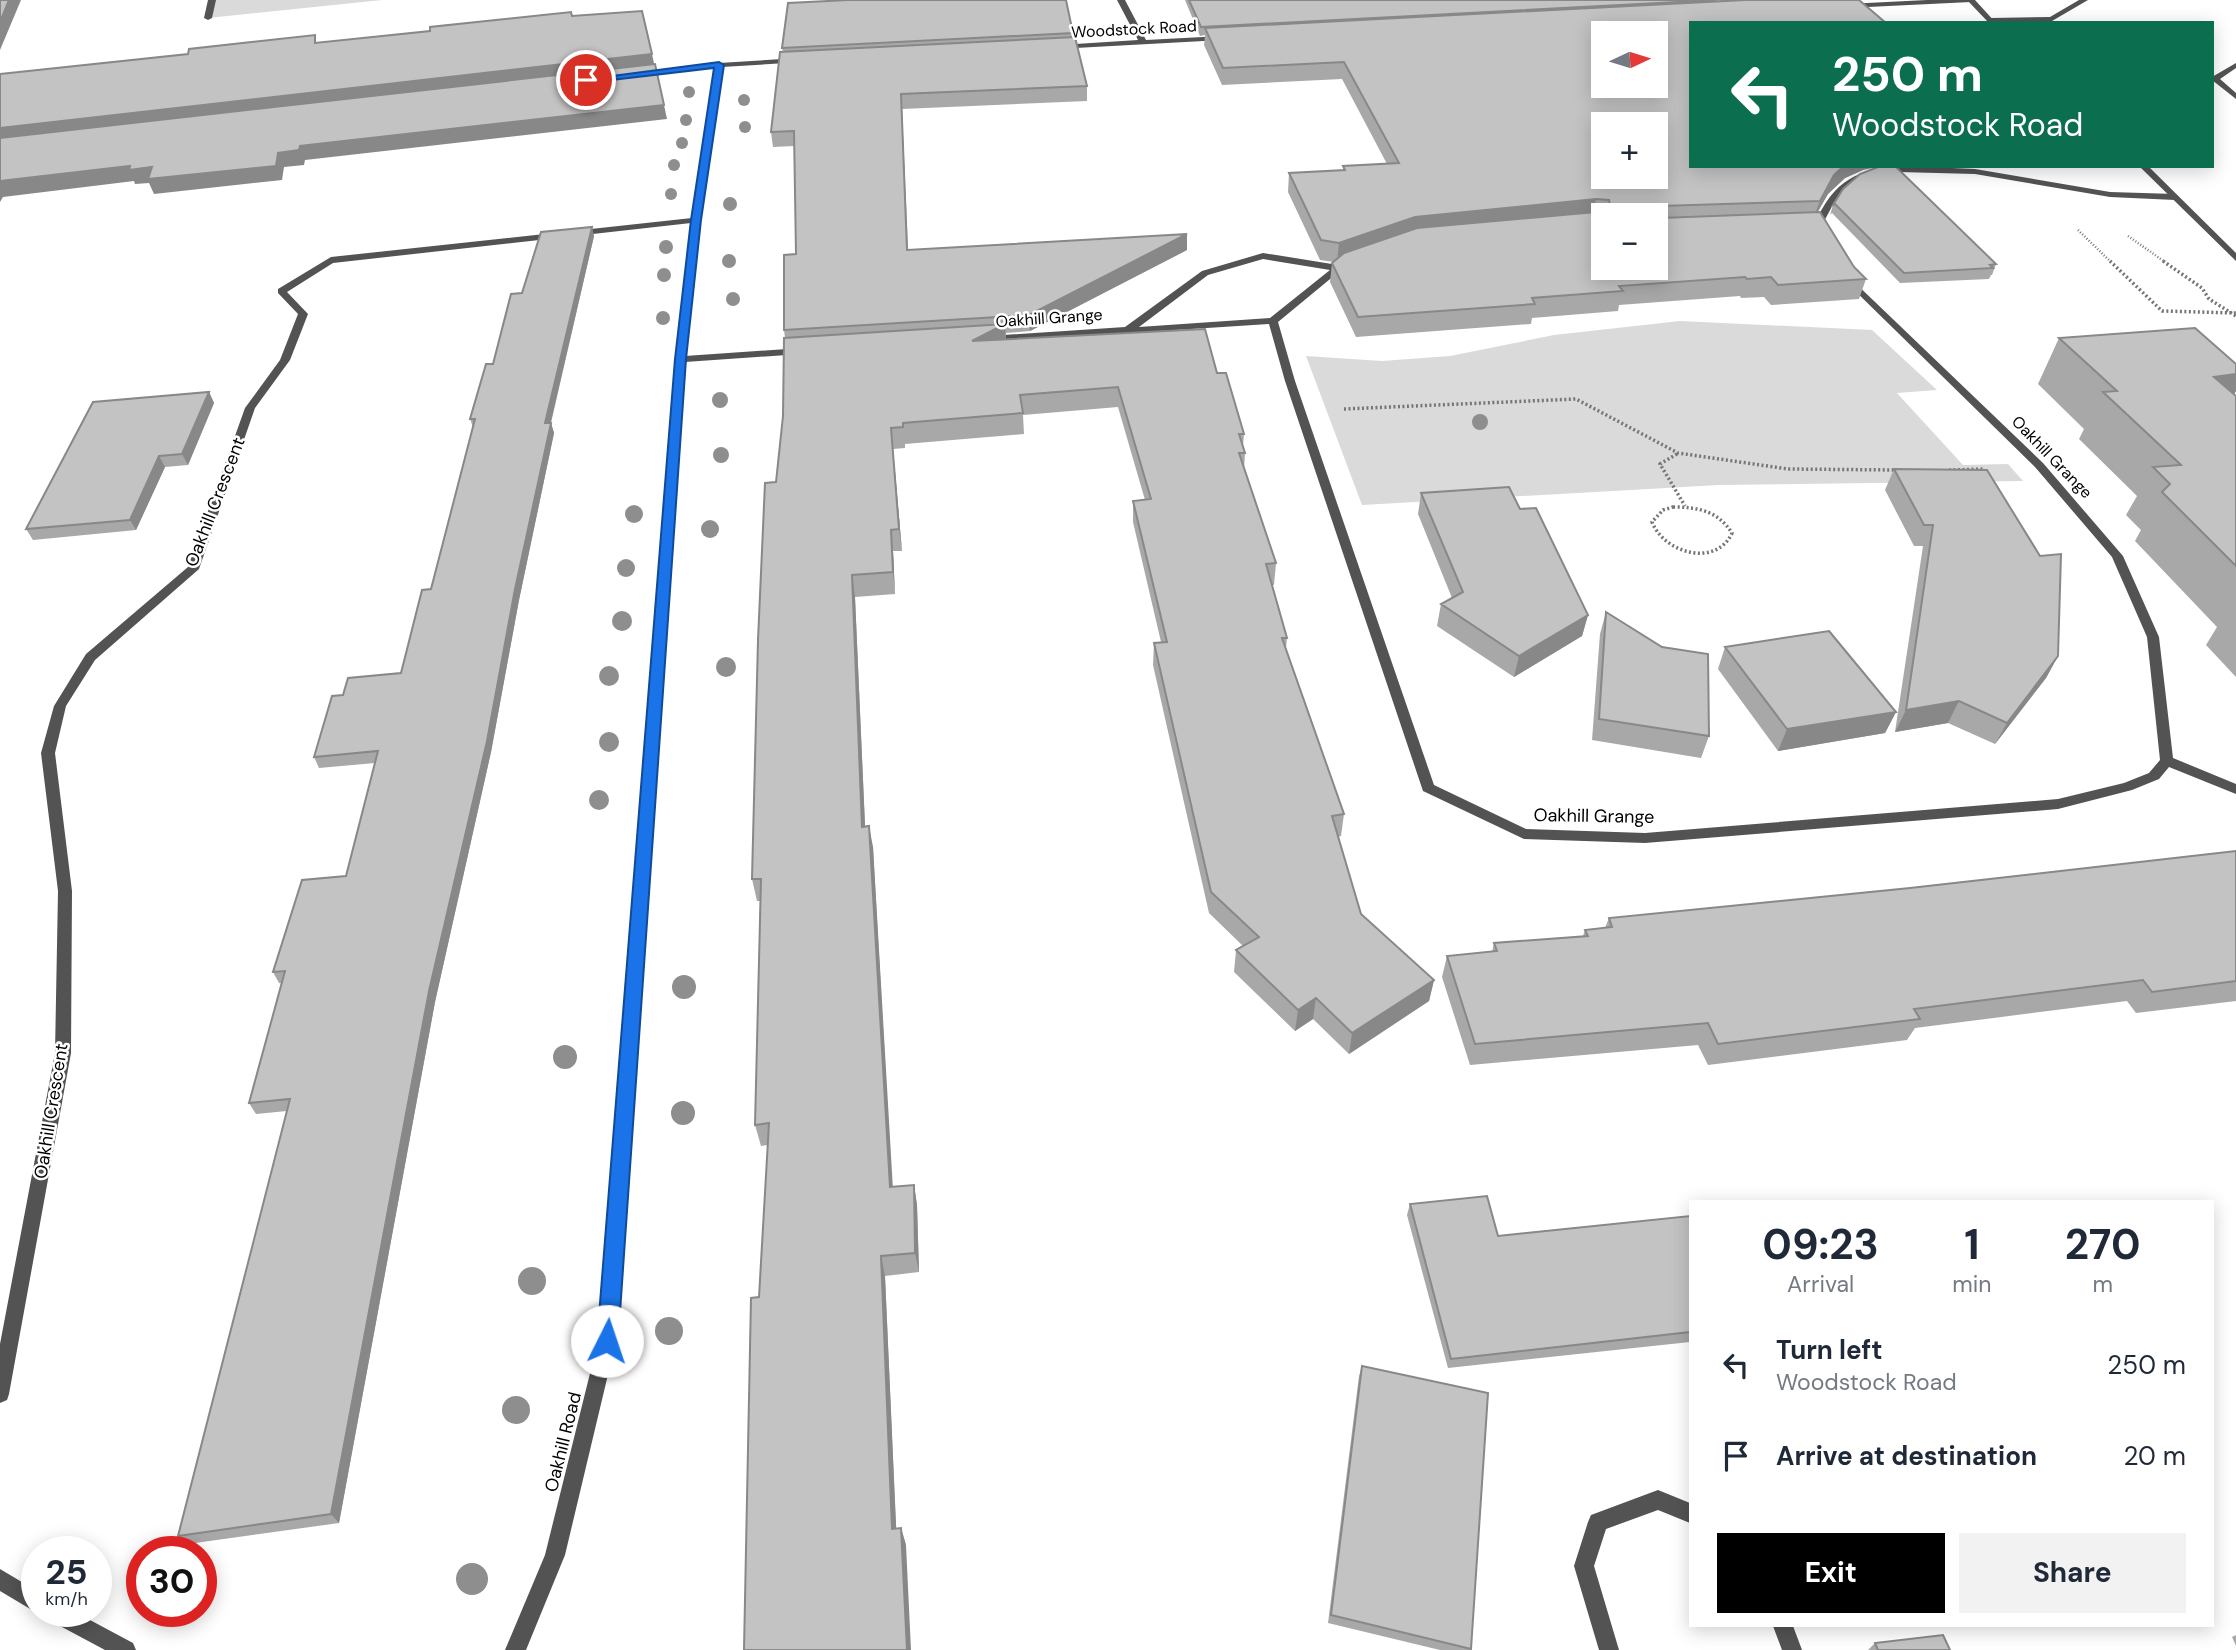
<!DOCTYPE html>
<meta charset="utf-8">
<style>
body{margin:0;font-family:"DM Sans",sans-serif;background:#f2f2f3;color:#1f2937;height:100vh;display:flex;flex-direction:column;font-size:26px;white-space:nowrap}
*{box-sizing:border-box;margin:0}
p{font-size:23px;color:#747a83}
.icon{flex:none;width:38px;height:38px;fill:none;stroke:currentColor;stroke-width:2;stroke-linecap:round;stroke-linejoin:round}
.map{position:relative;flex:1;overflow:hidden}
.sheet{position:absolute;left:1689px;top:1200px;width:525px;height:427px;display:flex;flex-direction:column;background:#fff;border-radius:0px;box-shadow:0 4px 18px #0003}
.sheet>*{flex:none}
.banner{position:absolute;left:1689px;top:21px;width:525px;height:147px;border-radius:0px;box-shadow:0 4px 18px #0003;background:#0b6e4f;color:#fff;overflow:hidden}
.needle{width:46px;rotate:86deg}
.buttons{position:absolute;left:1591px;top:21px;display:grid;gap:14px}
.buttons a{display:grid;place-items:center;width:77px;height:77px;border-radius:0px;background:#fff;box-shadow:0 4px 18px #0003;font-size:35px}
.speed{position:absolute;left:21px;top:1536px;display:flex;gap:14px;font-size:35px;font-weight:700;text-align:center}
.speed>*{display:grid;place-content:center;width:91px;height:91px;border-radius:50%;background:#fff;box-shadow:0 4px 18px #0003;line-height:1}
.speed small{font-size:18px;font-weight:400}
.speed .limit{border:10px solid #d22;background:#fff;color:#111}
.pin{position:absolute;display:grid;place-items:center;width:60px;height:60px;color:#fff;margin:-30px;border:4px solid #fff;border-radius:50%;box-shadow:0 2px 7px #0007}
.me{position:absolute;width:77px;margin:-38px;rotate:4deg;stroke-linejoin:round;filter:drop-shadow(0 0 5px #0008)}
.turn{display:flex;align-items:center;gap:24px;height:147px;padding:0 28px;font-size:32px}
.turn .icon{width:91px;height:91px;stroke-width:2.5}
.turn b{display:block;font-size:49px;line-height:60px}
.eta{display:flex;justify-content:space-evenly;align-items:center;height:119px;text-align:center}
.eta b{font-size:42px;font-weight:700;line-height:49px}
.button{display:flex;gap:14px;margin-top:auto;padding:14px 28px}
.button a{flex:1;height:80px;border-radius:0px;background:#000;color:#fff;font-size:28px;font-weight:700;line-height:80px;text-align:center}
.button a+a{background:#f2f2f3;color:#1f2937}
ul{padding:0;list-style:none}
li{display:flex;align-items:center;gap:21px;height:91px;padding:0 28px}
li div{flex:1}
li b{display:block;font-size:26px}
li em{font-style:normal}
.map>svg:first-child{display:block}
</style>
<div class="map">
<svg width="2236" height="1650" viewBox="0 0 2236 1650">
<rect width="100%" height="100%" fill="#fff"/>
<!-- green -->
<path fill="#dadada" d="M212,0H382L208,18Z
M1680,321L1872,330L1937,390L1897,393L1963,465L2008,464L2023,481L1719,485L1362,505L1306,356L1382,361L1450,356L1554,335Z"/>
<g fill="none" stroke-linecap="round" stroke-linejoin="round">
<!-- path-far1 -->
<path stroke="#757575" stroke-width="2.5" stroke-dasharray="1 2" stroke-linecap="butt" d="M2078,230L2111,262
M2128,236L2165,262"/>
<!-- path -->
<path stroke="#757575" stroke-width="3.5" stroke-dasharray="2 2.5" stroke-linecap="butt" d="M2110,261L2162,311L2236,313
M2163,261L2202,288L2209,299L2236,316
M1344,409L1576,399L1678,453L1788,469L1898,470
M1677,454L1660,464L1685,506
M1949,470L1985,469
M1673,507C1698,507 1718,511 1732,533C1716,568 1664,553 1652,522L1663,510Z"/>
<!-- service -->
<path fill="#535353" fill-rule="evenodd" d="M208,0H216L212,18L208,20L204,18Z
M2079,0H2088L2052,21L1991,22L1987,20L1991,18L2050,17Z
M2236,63V68L2220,79L2236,93V99L2212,80V77Z"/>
<!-- minor -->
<path fill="#535353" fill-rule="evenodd" d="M1117,0H1125L1146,40L1222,36L1226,38L1222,40L1057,49V45H1060L1138,40Z
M1927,0H1975L1971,2L1847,8L1843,6L1847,4Z
M799,58H802V62L722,67L700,220L685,356L801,348L806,351L801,354L685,362L616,1341L565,1555L526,1650H505L545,1555L598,1341L675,359L691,223L333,263L287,292L308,314L290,360L255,408L199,569L95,660L66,706L55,753L72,891L71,1053L9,1394L7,1400L0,1403V1344L55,1053L58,891L41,753L54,706L86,654L188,567L245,408L280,360L298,314L278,293V289L331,257L692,218L715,68L638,76L634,74L638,72L719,63Z
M1906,166L1975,169L2110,192L2175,194L2179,197L2175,200L2110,197L1975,174L1899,172L1869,175L1853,183L1836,199L1821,227L1814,225C1834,180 1857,168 1906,166Z
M1263,253L1338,265L1346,263L1351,266L1341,270L1278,322L1295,381L1434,785L1526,829L1645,833L2058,799L2124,783L2149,773L2160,760L2147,637L2112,557L2035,467L1847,283V279L1850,278L2043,463L2123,556L2159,637L2173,758L2236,784V794L2169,767L2159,779L2132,790L2058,809L1645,843L1524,839L1423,791L1285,381L1269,324L989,342L984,339L989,336L1125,327L1202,271ZM1263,259L1330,270L1270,318L1139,327L1208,275Z
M1658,1490L1690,1503V1523L1658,1510L1606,1529L1594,1566L1619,1650H1599L1574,1566L1588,1522L1591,1515Z
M0,1569L37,1591V1612H41L37,1613L0,1591Z
M44,1612H75L133,1643L136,1650H105L47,1619Z
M1773,1626H1793L1802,1650H1782Z"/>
<!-- tertiary -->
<path fill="#535353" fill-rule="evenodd" d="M1967,0H1975L1996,23H1989Z
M2139,166H2148L2236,253V261Z"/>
</g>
<!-- trees -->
<g fill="#8e8e8e">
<circle cx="1194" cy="28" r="5"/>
<circle cx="689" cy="92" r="6"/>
<circle cx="744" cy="100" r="6"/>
<circle cx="686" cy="120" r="6"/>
<circle cx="745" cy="127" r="6"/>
<circle cx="682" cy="143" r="6"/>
<circle cx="674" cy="165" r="6"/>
<circle cx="671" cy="194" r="6"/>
<circle cx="730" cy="204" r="7"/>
<circle cx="666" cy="247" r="7"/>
<circle cx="729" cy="261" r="7"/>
<circle cx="664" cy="275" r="7"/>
<circle cx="733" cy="299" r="7"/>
<circle cx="663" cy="318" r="7"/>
<circle cx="720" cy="400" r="8"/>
<circle cx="1480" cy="422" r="8"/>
<circle cx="721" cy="455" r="8"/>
<circle cx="634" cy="514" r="9"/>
<circle cx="710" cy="529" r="9"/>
<circle cx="626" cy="568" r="9"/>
<circle cx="622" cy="621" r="10"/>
<circle cx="726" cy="667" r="10"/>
<circle cx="609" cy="676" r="10"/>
<circle cx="609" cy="742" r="10"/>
<circle cx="599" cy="800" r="10"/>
<circle cx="684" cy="987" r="12"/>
<circle cx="565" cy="1057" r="12"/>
<circle cx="683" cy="1113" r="12"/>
<circle cx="532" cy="1281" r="14"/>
<circle cx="669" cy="1331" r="14"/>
<circle cx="516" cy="1410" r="14"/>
<circle cx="472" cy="1579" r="16"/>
</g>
<!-- wall -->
<path fill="#a8a8a8" d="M1185,0H1859L1690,23L1863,170L1845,178L1828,194L1818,212L1854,267L1866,279L1859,299L1771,305L1764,297L1741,298L1740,296L1619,305L1618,311L1532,318L1531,324L1356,337L1330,282L1332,263L1334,262L1320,260L1288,192L1289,173L1343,171V166L1387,164L1342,79L1222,85L1204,45L1205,35L1200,36Z
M1073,33V37L1087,86V101L902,109L908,249L1187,250L1030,331L1006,333V339L1217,373L1244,434L1243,446L1245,453L1244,470L1276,563L1274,585H1272L1287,638L1286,648L1344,814L1341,836L1338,837L1361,914L1434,980L1429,1001L1349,1054L1313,1019L1295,1031L1234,972L1236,950L1243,946L1209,913L1153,665L1154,643L1161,642L1133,522V501L1145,500L1118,407L1023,415L1024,434L905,444V448L893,449L902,551H893L895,594L855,597L865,826L873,847L892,1187L914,1185L917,1205L919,1272L885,1276L896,1529L901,1528L906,1545L759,1297L768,1145L761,1146L755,1125L760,901H757L752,879L776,482L783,416L785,338L784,330L796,254L794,146L773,147L771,132L783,52L782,48Z
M1843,189L1996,264L1992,275H1991L1989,279L1900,283L1832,213L1830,215L1833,205Z
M594,236L551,423L554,433L519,600L491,752L435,1002L339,1523L188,1544L178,1536L287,1111L256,1114L249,1103L282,983H279L273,972L346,876L375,763L319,768L314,757L343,695L401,673L431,589L473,427L470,419L522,293Z
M2059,338L2236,391L2234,394L2236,396V677L2206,645L2217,627L2135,541L2141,530L2126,515L2137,496L2079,439L2084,429L2038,384Z
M209,392L214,403L188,465L165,467L136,530L33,540L26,529Z
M1894,469L2058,656L2046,678L1995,744L1948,723L1895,732L1923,546H1914L1885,490Z
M1421,493L1520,509L1588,615L1582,636L1514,677L1437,626L1441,604L1452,598L1418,514Z
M1606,612L1709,736L1701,758L1592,740L1600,634Z
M1725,647L1896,712L1885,733L1778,751L1718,669Z
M2236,851V1001L2136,1013L2127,1001L1915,1028L1907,1040L1708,1065L1698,1045L1470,1065L1442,977L1447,956L1492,952L1494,943L1583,936L1585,930L1605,928L1609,918L1910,888Z
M1410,1204L1498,1236L1690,1216V1342L1448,1368L1407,1215Z
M1362,1366L1471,1649L1470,1650H1440L1328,1623L1359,1376Z
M2236,1635V1646L2232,1637Z
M1875,1643L1950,1650H1868Z"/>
<!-- shaded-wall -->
<path fill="#888" d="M9,0H21L0,50V22Z
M652,54L655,68L0,143V128Z
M901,94L902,109L908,266L907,250Z
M664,105L667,119L305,160L304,165L284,167L282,180L154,194L149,183L135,184L134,181L3,197L0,202V181L130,166L152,167L278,153L300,146Z
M1844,166H1882L1863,170L1845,178L1828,194L1813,219L1820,201L1834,175Z
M1596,199L1592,217L1337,262L1339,243L1415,217Z
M592,227L594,236L548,434L545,423Z
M1187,234V250L1030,331L1029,315Z
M1005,324L1006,344L972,341Z
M2236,374V391L2220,419L2214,377Z
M209,392L214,403L188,465L182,454Z
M551,423L554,433L519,600L491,752L435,1002L339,1523L331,1514L429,991Z
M891,428L893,449L902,551L899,529Z
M159,456L165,467L136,530L130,520Z
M891,530L893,551L895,594L893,572Z
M852,575L855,597L866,848L862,827Z
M1588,615L1582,636L1514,677L1519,656Z
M2058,656L2046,678L1995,744L2007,723Z
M1959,701L1948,723L1895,732L1906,710Z
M1896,712L1885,733L1778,751L1787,729Z
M869,826L873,847L894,1207L890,1187Z
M1434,980L1429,1001L1349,1054L1352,1033Z
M1316,998L1313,1019L1295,1031L1298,1010Z
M914,1185L917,1205L919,1272L915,1253Z
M881,1256L885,1276L897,1546L892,1529Z
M901,1528L906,1545L911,1650H907Z"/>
<!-- building -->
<path fill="#c3c3c3" stroke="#888" stroke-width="2" fill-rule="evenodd" d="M0,0H9L0,22Z
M848,0H1066L1073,33L782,48L788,3Z
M1189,0H1716L1201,27Z
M1745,0H1859L1886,23H1690V166H1844L1834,175L1820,201L1661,206L1658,209L1661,218L1820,212L1854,267L1866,279L1778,285L1771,277L1747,279L1745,277L1619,286L1623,291L1532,298L1535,304L1358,317L1332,263L1344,253L1417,228L1607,211L1610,208L1609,200L1596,199L1415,217L1339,243L1321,240L1289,173L1345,170L1343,166L1399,163L1344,62L1223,68L1205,28ZM1603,33H1656V86H1603ZM1603,124H1656V177H1603ZM1603,215H1656V268H1603Z
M642,11L652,54L0,128V74L188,54L189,49L315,35V43L430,31V27L571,12L572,16Z
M1075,37L1087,86L901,94L907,250L1187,234L1029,315L784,330V255L796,254L794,131L771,132L780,52Z
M655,64L664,105L300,146L299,150L278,153L276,166L256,168L148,179L152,167L129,170L130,166L0,181V138Z
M1884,166H1895L1996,264L1990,265L1993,268L1904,273L1835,204L1833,205L1843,189L1860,174L1878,167Z
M592,227L545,423H551L515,589L487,741L429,991L331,1514L178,1536L290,1099L249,1103L285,971L273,972L302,880L346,876L378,751L314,757L332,696L343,695L348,678L401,673L422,590L431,589L475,419H470L486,364H493L511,294L522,293L541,232Z
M1005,324L972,341L1205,329L1217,373H1226L1244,434H1239L1245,453H1239L1276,563L1266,564L1287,638H1282L1344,814L1332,816L1361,914L1434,980L1352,1033L1316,998L1298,1010L1236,950L1259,937L1211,892L1154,643L1167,642L1133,501L1151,499L1118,387L1020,395L1023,413L903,423V427L891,428L899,529L891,530L893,572L852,575L862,827L869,826L890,1187L914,1185L915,1253L881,1256L892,1529L901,1528L907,1650H744L751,1298L759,1297L769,1123L755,1125L761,879H752L758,640L765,483L776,482L783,416L784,338Z
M2195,328L2236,364V374L2214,377L2236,396V566L2162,492L2170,484L2153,467L2181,465L2103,392L2117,391L2059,338Z
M209,392L182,454L159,456L130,520L26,529L93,402Z
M1894,469L1987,470L2040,556L2061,554L2058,656L2007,723L1959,701L1906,710L1933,525H1924Z
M1509,487L1520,509L1536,508L1588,615L1519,656L1441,604L1463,592L1421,493Z
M1606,612L1662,647L1708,654L1709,736L1599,719Z
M1829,631L1896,712L1787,729L1725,647Z
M2236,851V981L2152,992L2143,980L1914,1009L1920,1019L1718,1044L1708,1023L1475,1044L1447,956L1497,951L1494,943L1588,936L1585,930L1612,927L1609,918L1910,888Z
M1487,1196L1498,1236L1690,1216V1332L1451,1359L1410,1204Z
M1362,1366L1488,1393L1471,1649L1331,1615Z
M1943,1635L1950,1650H1878L1875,1643Z"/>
<!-- route -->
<path fill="#1a73e8" stroke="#114b97" stroke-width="2" d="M719,62L724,65L701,220L686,359L618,1341L615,1348L607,1351L600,1348L597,1341L675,359L691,220L714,68L586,83L582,80Z"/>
<g text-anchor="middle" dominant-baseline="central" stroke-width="5" stroke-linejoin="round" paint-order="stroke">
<!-- far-street labels -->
<g font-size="16" fill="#000" stroke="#fff">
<text transform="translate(1134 29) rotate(-3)">Woodstock Road</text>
<text transform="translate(1049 318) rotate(-4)">Oakhill Grange</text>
<text transform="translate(2052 457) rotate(46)">Oakhill Grange</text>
</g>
<!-- street labels -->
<g font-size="18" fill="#000" stroke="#fff">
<text transform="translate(215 502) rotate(-69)">Oakhill Crescent</text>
<text transform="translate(1594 816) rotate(1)">Oakhill Grange</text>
<text transform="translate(51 1111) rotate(-81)">Oakhill Crescent</text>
<text transform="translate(563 1442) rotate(-76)">Oakhill Road</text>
</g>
</g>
</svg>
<div class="buttons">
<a><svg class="needle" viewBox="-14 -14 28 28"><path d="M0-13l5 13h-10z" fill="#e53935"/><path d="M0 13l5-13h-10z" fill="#747a83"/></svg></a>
<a>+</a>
<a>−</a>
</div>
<div class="speed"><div>25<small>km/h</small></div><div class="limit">30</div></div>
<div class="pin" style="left:586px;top:80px;background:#d93025"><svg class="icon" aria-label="arrive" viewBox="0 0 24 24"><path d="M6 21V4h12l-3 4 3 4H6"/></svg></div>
<svg class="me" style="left:607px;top:1341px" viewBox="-20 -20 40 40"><circle r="19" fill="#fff"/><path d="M0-13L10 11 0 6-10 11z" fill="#1a73e8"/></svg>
<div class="banner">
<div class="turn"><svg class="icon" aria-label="left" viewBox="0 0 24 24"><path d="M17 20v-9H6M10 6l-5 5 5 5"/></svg><div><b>250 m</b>Woodstock Road</div></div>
</div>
<section class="sheet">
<div class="eta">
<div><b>09:23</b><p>Arrival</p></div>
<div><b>1</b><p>min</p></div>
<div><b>270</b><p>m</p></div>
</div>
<ul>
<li><svg class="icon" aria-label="left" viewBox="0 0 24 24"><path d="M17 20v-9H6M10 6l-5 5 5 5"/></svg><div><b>Turn left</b><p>Woodstock Road</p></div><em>250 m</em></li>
<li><svg class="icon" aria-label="arrive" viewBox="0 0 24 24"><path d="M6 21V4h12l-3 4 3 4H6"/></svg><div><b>Arrive at destination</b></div><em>20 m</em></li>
</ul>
<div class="button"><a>Exit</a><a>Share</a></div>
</section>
</div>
